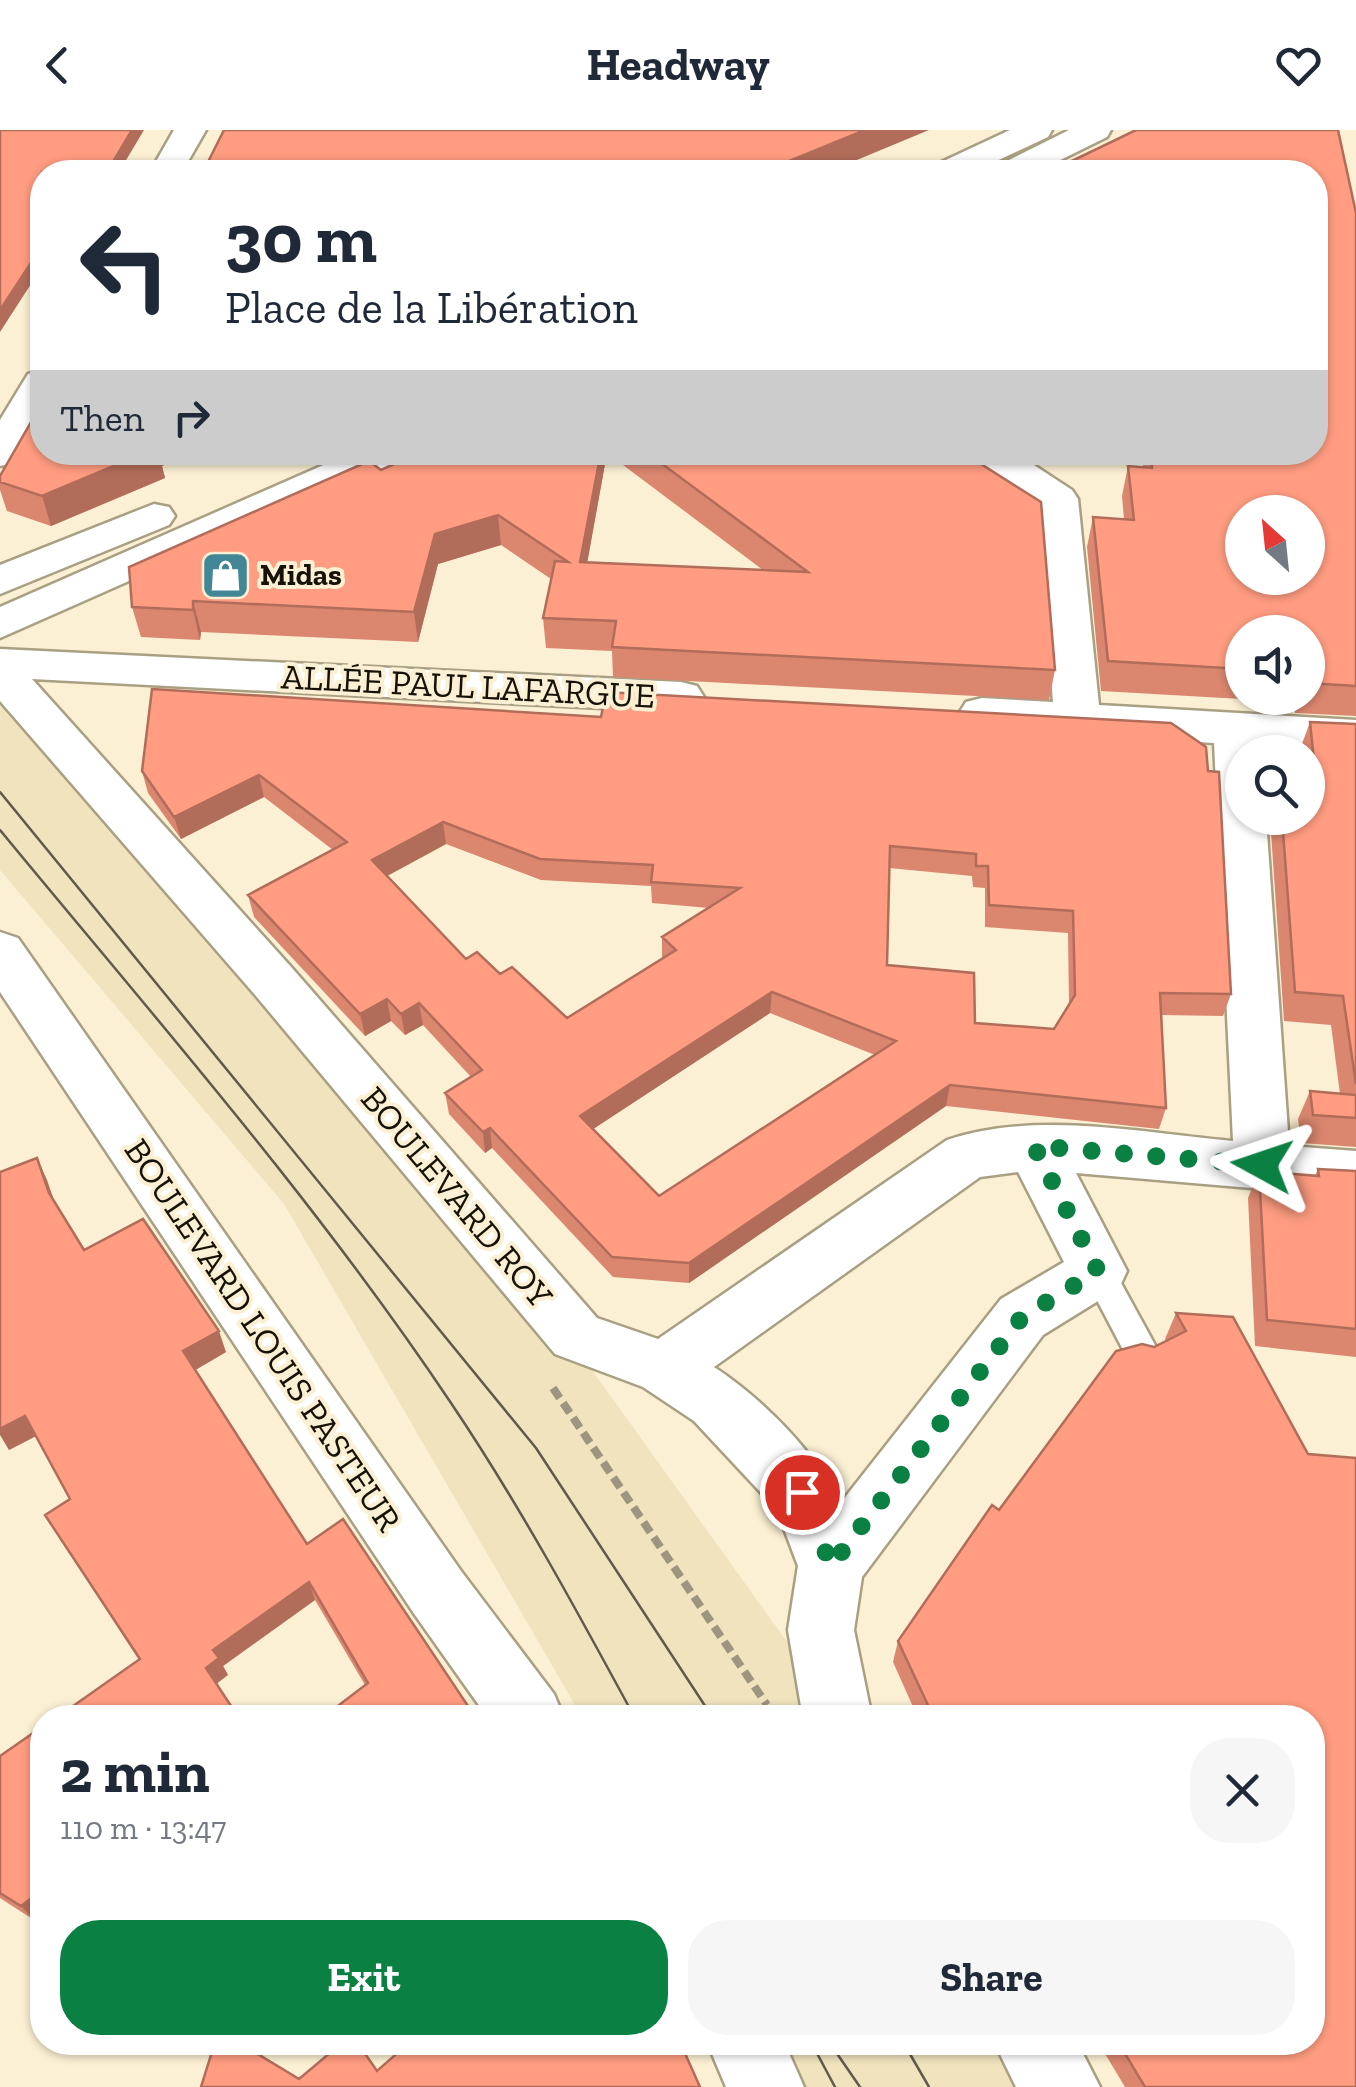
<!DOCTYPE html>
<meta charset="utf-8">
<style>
body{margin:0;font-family:"Zilla Slab",serif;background:#f6f6f7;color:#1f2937;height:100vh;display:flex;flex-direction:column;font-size:38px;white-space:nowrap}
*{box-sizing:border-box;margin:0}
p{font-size:32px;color:#747a83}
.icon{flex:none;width:55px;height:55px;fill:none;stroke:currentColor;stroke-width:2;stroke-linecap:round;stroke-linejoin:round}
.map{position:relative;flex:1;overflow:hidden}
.side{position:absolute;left:30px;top:1575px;width:1295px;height:350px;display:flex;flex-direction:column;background:#fff;border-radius:40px;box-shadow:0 2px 8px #0004}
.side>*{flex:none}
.guide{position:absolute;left:30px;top:30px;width:1298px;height:305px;border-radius:40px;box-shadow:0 2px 8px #0004;background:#fff;color:#1f2937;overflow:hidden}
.needle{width:65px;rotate:333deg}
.buttons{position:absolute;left:1225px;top:365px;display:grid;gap:20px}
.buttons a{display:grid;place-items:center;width:100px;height:100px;border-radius:50%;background:#fff;box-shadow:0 2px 8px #0004;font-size:50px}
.pin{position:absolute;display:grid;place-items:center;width:85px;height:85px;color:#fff;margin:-42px;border:5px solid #fff;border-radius:50%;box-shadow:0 2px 10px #0007}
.me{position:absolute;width:110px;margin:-55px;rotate:275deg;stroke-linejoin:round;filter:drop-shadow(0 0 8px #0008)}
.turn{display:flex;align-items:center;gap:35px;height:210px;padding:0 30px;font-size:45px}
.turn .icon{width:130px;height:130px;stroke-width:2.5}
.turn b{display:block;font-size:70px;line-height:85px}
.then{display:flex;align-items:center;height:95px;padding:0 30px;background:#0003;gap:20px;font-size:38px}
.round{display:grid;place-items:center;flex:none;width:105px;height:105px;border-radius:40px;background:#f6f6f7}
.head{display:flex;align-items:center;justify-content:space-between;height:170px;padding:0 30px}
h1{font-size:60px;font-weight:700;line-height:75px}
.action{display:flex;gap:20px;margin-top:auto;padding:20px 30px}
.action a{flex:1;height:115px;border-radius:40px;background:#0b8043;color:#fff;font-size:40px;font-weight:700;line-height:115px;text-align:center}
.action a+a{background:#f6f6f7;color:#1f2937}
header{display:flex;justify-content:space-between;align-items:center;height:130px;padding:0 30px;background:#fff;font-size:45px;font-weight:700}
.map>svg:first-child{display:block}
</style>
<header><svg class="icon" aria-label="back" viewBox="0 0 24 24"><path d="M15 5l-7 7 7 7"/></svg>Headway<svg class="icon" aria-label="heart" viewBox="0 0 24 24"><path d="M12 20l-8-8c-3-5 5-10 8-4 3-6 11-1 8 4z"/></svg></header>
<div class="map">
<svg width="1356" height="1957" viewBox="0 0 1356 1957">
<rect width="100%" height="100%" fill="#fbf0d3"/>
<!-- built -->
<path fill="#f1e3be" d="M0,537L378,942L841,1587H582L284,1074L0,740Z
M754,1913H1072L1095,1957H774Z"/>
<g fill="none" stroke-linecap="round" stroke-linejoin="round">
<defs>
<path id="service" d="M1098,1128L1109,1131L1155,1215L1160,1225L1155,1235L1143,1239L1131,1235L1087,1151L1082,1141L1087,1131Z"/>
<path id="minor" d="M174,0H206L182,42H150Z
M42,240V285L14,333L0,336V290L28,244Z
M966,322H1014L1072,360L1078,369L1099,575L1356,590V622L1260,616L1261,622H1242V688H1266L1289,1016L1356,1021V1067L1076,1043L1127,1141L1119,1158L1043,1205L862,1447L854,1500L872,1588H803L788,1500L798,1436L777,1380L694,1291L643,1257L555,1224L256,866L0,571V519L681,552L697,556L704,567L697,578L681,582L32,549L292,838L597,1188L658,1209L947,1010C1037,980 1141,1003 1233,1011L1214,613L982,598L966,594L959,583L966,572L982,568L1053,572L1037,374L972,330ZM1018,1042L1064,1132L1001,1169L839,1375C819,1324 760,1267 714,1237L980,1047Z
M0,802L18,808L461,1441L554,1564L564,1588H488L415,1485L0,862Z
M707,1912H784L804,1957H726Z
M994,1912H1077L1100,1957H1016Z"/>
<path id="primary" d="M1010,0H1052L1048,7L973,42H930L935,35Z
M1069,0H1111L1107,7L1036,42H994L999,35Z
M353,322H408L402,330L0,508V477Z
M154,374L169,377L175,386L169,395L0,464V435Z"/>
</defs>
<!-- service casing -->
<use href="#service" stroke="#a99f83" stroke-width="5"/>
<!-- minor casing -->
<use href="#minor" stroke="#a99f83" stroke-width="5"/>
<!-- primary casing -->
<use href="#primary" stroke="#a99f83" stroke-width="5"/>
<!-- path -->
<path stroke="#9d9580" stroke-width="8" stroke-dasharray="12 6" stroke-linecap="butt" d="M553,1258L767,1575"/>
<!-- service -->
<use href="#service" fill="#fff" fill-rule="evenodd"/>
<!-- minor -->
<use href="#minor" fill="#fff" fill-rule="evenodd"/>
<!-- primary -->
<use href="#primary" fill="#fff" fill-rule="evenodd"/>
<!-- tram -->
<path stroke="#605a4a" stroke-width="2.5" d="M0,662L536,1318L713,1588
M0,700C154,887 316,1071 451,1273C519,1374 577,1481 635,1588
M811,1912L835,1957
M829,1912L860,1957
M903,1912L929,1957"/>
</g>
<!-- wall -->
<path fill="#db866f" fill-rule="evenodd" d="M1356,83V586L1295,583L1294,572L1101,561L1087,417L1093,387L1124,389L1122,366L1128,336L1143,337L1142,322H1315ZM1242,502H1308V568H1242Z
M42,322H192L162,336L165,348L51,396L7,381L0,360V346Z
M420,322H962L1055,540L1049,570L613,547L612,521L546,518L543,488L551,449L501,415L438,434L418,512L201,502L200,510L141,507L132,477L381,340ZM607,323L763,440L587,432Z
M601,587L1171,593L1231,864L1223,886L1161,885L1166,978L1159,999L946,976L689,1153L613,1147L492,1018L485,1023L449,984L445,963L471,947L423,895L405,905L391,891L365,906L254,787L248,765L333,720L264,667L181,709L148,663L142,641ZM446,714L541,750L651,756L652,773L709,778L662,807V828L567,888L500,844L466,829L387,746ZM889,738L972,746L973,757L985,758V797L1068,803L1069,874L1054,899L975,893L887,835ZM770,883L875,925L659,1066L593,999Z
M1310,592L1356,594V1017L1301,1013L1298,989L1310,961L1340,964L1331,895L1284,891L1270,688H1268H1308V622H1299Z
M37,1028L54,1072L84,1120L226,1222L195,1240L307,1414L476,1588L365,1555L315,1470L223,1536L228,1545L139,1530L45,1385L70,1369L36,1306L9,1320Z
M1318,1039L1356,1041V1227L1255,1216L1248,1068L1259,1041L1315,1046Z
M1176,1183L1308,1324L1356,1957H1125L1098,1912H1312V1588H918L893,1532L898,1511L999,1380L1154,1217L1166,1211L1165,1209Z
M0,1626L34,1790L0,1768Z"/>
<!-- shaded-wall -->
<path fill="#b26d5a" d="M132,0H144L119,42H107Z
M865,0H929L828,42H762Z
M42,116V137L0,202V180Z
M147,322H192L162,336L165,348L51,396L42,366Z
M601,322L607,323L582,462L580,432Z
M498,385L501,415L438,434L418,512L414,482L435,404Z
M193,471L201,502L200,510L193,480Z
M259,645L264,667L181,709L174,687Z
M443,692L446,714L376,752L372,730Z
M772,862L770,883L581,1007L580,986Z
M387,869L391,891L365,906L360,884Z
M419,873L423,895L405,905L401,884Z
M950,955L946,976L689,1153V1133Z
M490,998L492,1018L485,1023L483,1002Z
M37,1028L47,1050L59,1085L49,1063Z
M219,1201L226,1222L192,1242L183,1221Z
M25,1286L36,1306L9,1320L0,1305V1299Z
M309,1452L315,1470L223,1536L228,1545L215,1555L206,1538L213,1520Z
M42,1760V1784L34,1790L21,1776Z"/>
<!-- building -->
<path fill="#ff9c81" stroke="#b26d5a" stroke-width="2.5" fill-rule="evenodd" d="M0,0H132L107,42H42V116L0,180Z
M224,0H865L762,42H203Z
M1136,0H1338L1356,83V556L1308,553V502H1242V539L1108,531L1093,387L1134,390L1128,336L1152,338L1151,322H1315V42H1049ZM1242,382H1308V448H1242Z
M42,273V322H147L42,366L0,352V346Z
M420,322H601L580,432L808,442L646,322H962L1041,372L1055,540L612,517L616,491L543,488L555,431L568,432L498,385L435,404L414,482L193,471V480L132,477L129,437L369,331L381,340Z
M152,559L601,587L606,562L1171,593L1206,617L1208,641L1219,642L1231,864L1160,863L1166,978L950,955L689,1133L612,1127L490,998L483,1002L445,963L482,940L419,873L401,884L387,869L360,884L248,765L347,712L259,645L174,687L142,641ZM443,692L540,729L653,735L651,752L740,758L662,807L676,820L567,888L512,837L500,844L477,822L466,829L372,730ZM890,716L976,724V736H988L989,775L1073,781L1075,865L1054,899L975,893L974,843L887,835ZM772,862L896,911L659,1066L580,986Z
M1310,592L1356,594V954L1343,866L1295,862L1282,688H1308V639L1315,640Z
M1310,961L1356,965V988L1313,985Z
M37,1028L49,1063L84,1120L143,1089L219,1201L183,1221L307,1414L343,1389L476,1588H322L368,1553L309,1452L213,1520L219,1528L206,1538L239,1588H56L140,1529L45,1385L70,1369L25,1286L0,1299V1042Z
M1318,1039L1356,1041V1199L1267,1190L1259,1041L1319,1046Z
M1176,1183L1233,1187L1308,1324L1356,1328V1957H1145L1118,1912H1312V1588H934L898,1511L992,1375L999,1380L1116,1221L1142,1214L1154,1217L1186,1201Z
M42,1597V1760L21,1776L0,1763V1626Z
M215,1912H238L299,1949L343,1912H357L377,1941L410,1912H680L700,1957H201Z"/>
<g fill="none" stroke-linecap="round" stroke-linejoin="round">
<!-- route -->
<path stroke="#0b8043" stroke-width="18" stroke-dasharray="0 32.4" d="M802,1362L831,1436L1022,1187L1098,1141L1034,1016L1262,1035"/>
</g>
<!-- icons -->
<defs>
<symbol id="shop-square" viewBox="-11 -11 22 22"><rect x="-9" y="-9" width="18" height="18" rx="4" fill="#438796" stroke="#fbf0d3"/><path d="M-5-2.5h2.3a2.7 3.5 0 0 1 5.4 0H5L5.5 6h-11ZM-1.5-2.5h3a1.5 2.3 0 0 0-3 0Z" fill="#fff"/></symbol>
</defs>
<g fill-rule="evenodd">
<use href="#shop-square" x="198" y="418" width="55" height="55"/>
</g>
<g text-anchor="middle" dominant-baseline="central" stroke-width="8" stroke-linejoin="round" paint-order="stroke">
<!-- far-poi labels -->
<g font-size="30" font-weight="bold" fill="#161208" stroke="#fbf0d3" text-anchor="start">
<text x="260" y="445">Midas</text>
</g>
<!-- street labels -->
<g font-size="35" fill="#161208" stroke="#fbf0d3">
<text transform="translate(468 556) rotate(3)">ALLÉE PAUL LAFARGUE</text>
<text transform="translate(457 1067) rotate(50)">BOULEVARD ROY</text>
<text transform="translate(263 1205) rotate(56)">BOULEVARD LOUIS PASTEUR</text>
</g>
</g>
</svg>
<div class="buttons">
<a><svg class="needle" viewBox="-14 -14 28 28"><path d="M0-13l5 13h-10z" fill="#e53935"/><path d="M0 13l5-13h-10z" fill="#747a83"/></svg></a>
<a><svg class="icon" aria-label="sound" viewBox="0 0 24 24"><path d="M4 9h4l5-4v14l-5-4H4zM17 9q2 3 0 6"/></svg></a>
<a><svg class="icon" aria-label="search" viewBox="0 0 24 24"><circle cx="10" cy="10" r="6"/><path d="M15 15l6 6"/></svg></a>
</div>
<div class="pin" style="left:802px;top:1362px;background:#d93025"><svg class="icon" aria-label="arrive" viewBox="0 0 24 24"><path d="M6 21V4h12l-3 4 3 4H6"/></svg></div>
<svg class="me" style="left:1262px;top:1035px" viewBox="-20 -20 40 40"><path d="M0-17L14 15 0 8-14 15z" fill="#0b8043" stroke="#fff" stroke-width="4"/></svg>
<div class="guide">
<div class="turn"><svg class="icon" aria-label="left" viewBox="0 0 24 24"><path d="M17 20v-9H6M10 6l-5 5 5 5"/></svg><div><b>30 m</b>Place de la Libération</div></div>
<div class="then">Then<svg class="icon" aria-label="right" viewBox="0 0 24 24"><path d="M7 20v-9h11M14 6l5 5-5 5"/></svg></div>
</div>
<section class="side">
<div class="head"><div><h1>2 min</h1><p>110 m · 13:47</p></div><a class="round"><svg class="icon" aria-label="close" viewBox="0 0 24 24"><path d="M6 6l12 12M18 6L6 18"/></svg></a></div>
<div class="action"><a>Exit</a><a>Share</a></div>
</section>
</div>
